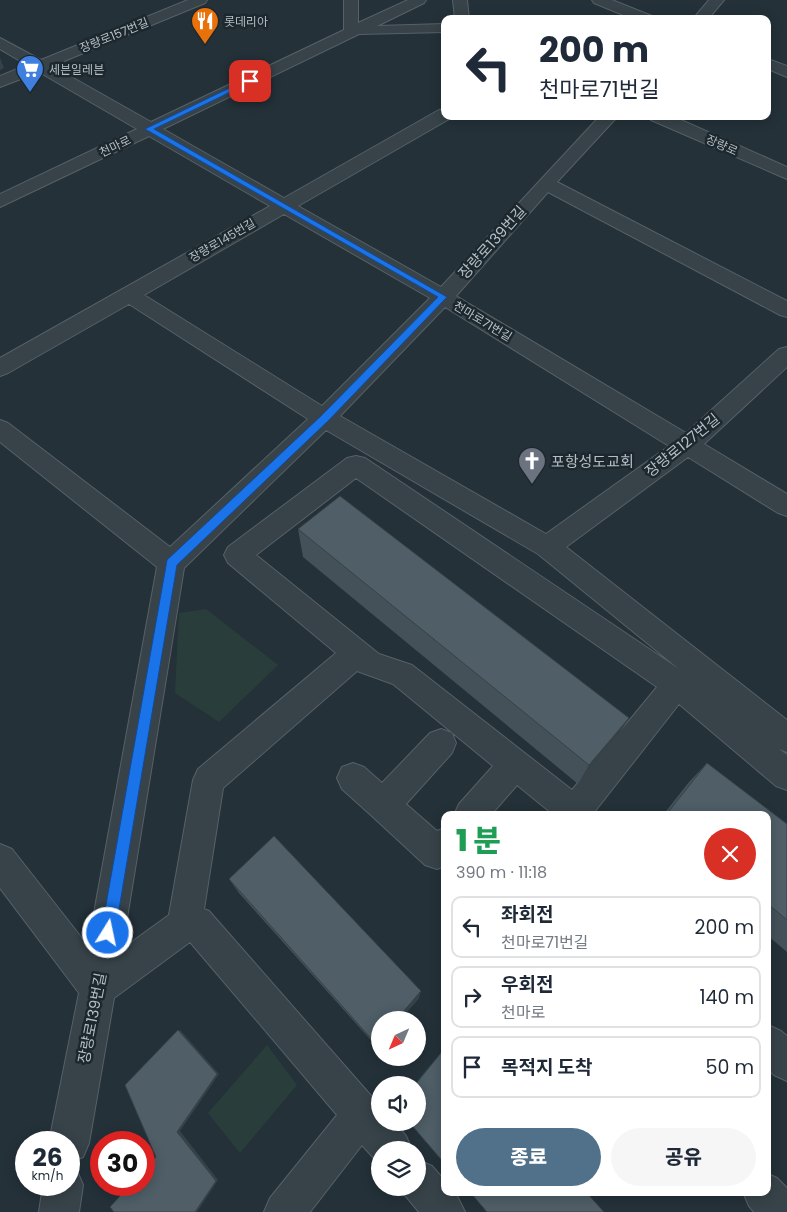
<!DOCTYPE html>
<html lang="ko">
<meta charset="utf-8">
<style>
body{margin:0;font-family:Poppins,"Noto Sans KR",sans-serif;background:#f6f6f7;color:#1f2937;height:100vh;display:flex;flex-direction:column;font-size:19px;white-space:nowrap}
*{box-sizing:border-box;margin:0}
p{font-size:16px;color:#747a83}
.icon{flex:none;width:28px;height:28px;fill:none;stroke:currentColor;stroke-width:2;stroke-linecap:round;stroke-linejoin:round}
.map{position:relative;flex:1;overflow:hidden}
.panel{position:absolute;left:441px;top:811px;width:330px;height:385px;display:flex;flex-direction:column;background:#fff;border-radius:10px;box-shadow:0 2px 12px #0003}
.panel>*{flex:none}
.banner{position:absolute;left:441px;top:15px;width:330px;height:105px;border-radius:10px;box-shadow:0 2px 12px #0003;background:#fff;color:#1f2937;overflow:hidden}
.needle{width:32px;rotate:224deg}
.buttons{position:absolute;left:371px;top:1011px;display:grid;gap:10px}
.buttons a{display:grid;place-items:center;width:55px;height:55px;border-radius:50%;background:#fff;box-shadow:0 2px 12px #0003;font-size:25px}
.speed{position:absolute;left:15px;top:1131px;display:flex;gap:10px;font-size:25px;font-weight:700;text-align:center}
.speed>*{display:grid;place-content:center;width:65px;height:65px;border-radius:50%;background:#fff;box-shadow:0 2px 12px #0003;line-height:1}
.speed small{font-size:12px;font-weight:400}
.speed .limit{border:8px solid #d22;background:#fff;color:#111}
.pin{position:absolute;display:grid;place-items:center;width:42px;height:42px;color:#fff;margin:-21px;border-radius:10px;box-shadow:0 2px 8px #0006}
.me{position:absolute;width:55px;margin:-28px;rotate:10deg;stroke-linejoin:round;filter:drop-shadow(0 0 4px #0008)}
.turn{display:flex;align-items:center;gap:18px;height:105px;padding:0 15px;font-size:22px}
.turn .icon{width:65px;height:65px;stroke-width:2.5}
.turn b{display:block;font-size:35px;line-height:42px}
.round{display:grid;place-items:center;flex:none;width:52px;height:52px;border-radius:26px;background:#f6f6f7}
.summary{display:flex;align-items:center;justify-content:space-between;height:85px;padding:0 15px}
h1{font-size:30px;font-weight:800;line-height:38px;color:#1e9e55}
.action{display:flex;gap:10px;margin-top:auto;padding:10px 15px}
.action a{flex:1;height:58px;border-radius:30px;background:#51718a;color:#fff;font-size:20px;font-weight:800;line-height:58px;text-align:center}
.action a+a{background:#f6f6f7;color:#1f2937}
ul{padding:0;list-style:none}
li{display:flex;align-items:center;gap:15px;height:62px;margin:0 10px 8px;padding:0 5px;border:2px solid #e0e1e3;border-radius:10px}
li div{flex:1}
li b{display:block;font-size:19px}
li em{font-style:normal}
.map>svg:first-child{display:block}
</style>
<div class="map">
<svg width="787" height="1212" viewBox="0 0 787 1212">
<rect width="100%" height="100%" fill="#243139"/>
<!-- green -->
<path fill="#293e3a" d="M206,609L278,665L219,722L175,693L179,613Z
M267,1045L297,1085L240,1153L208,1113Z"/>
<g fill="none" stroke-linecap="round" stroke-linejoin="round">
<defs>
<path id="minor" d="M188,0H207L205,3L52,66L151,122L344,30V0H358V23L408,0H426L424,3L377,26L445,24V32L359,34L163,129L284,198L439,110L445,109V116H452L451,118L298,206L441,287L600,116H618L557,182L787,301V317L780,315L548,192L456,296L686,433L779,349L787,347V367L704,444L787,494V516L778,513L688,457L566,547L787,720V752L779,749L787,755V790L776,786L679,704L592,815H554L517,785L491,815H454L459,804L493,766L393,684L357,671L223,788L204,909L209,911L380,1106V1122H394L406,1136L412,1150H380V1165L362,1145L310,1212H264L270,1198L337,1115L190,942L114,998L89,1143L83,1157L69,1163V1142H49L79,993L0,888V844L12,849L88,946L157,567L0,442V420L8,423L170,547L308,419L129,304L8,373L0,376V358L270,206L149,136L0,207V194L137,129L39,72L0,87V76L27,65L0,49V38L41,60ZM284,214L430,298L322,406L144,295ZM445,307L669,446L546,534L340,416ZM326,430L538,554L679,669L365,458L356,456L347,458L228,547L224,555L228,563L336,653L198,769L193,780L169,915L122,949L184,568ZM356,478L657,687L572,790L412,665L379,654L256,555Z
M453,0H467L469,19H455Z
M592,0H612L652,16L654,19H633L594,3Z
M709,0H724L708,19H693Z
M768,59L787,66V77L768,69Z
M649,116H672L787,167V179L651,120Z
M441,729L452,733L456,743L452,753L406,804L437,831L445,828V866L437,869L425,865L372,816L342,789L337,778L342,767L353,763L364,767L382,783L430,733Z
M768,1025L781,1031L787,1036V1081L774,1075L768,1069Z
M418,1160L432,1166L445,1181V1192H455L465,1212H419L404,1194L401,1188H418Z
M69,1167L77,1171L83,1185L79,1212H39L43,1185H69Z
M768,1174L777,1178L787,1188V1212H754L749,1206L743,1192H768Z"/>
</defs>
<!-- minor casing -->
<use href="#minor" stroke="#566167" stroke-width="2"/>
<!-- minor -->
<use href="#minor" fill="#374349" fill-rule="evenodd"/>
</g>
<!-- wall -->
<path fill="#445159" d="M298,529L616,739L578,784L303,557Z
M707,763L787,824V952L768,936V815H663L689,782Z
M229,879L419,998L400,1020H380L377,1047L239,893Z
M445,1048V1164L418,1085H414Z"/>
<!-- shaded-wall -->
<path fill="#374248" d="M0,58L4,68L0,70Z
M629,718L616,739L578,784L589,765Z
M421,991L419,998L400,1020H396Z
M178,1030L181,1031L219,1074L180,1131L218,1180L197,1212H195L177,1132Z
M380,1039V1044L377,1047L376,1044Z"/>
<!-- building -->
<path fill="#4f5e67" stroke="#374248" d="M340,496L629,718L589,765L298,529Z
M707,763L787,824V920L768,904V815H666Z
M274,836L421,991L396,1020H380V1039L376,1044L229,879Z
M178,1030L217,1074L177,1132L216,1181L195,1212H114L110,1207L130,1185H144V1170L156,1157L125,1085Z
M445,1048V1164L409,1122H418V1085H415Z
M470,1192H586L604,1212H487Z"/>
<!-- route -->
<path fill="#1a73e8" stroke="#114b97" d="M248,79L253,81L154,129L447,297L328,421L177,565L115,933L113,938L108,940L103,938L101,933L167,560L321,416L438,297L145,129Z"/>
<!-- icons -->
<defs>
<symbol id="restaurant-pin" viewBox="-11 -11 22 30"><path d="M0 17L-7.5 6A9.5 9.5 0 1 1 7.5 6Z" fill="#e8710a" stroke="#1d282e"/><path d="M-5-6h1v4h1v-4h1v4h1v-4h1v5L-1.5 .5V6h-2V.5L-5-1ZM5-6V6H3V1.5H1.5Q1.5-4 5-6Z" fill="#fff"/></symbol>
<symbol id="supermarket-pin" viewBox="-11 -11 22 30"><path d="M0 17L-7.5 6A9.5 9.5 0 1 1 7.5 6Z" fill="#3f7fe0" stroke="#1d282e"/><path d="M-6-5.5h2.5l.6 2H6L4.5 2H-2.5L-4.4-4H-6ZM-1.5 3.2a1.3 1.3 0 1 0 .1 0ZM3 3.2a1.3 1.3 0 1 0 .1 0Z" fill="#fff"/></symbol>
<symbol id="church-pin" viewBox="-11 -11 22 30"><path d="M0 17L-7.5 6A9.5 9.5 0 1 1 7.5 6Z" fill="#6b7280" stroke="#1d282e"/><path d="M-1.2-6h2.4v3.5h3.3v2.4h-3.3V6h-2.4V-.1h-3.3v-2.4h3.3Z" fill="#fff"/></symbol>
</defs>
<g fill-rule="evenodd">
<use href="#restaurant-pin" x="189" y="5" width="32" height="43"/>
<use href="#supermarket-pin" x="14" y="53" width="32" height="43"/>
<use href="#church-pin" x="516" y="445" width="32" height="43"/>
</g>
<g text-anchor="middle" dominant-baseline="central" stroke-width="5" stroke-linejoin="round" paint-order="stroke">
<!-- far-poi labels -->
<g font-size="12" fill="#b3bec5" stroke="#1d282e" text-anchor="start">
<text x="224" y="21">롯데리아</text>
<text x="49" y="69">세븐일레븐</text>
</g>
<!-- far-street labels -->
<g font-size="12" fill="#b3bec5" stroke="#1d282e">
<text transform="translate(114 35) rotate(-22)">장량로157번길</text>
<text transform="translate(722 145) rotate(24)">장량로</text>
<text transform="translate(115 146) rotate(-26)">천마로</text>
<text transform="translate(222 240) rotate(-30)">장량로145번길</text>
<text transform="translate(483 321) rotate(31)">천마로71번길</text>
</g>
<!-- street labels -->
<g font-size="15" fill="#b3bec5" stroke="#1d282e">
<text transform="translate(492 242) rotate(-48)">장량로139번길</text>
<text transform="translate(682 445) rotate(-39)">장량로127번길</text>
<text transform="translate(92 1018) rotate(-79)">장량로139번길</text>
</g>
<!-- poi labels -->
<g font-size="15" fill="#b3bec5" stroke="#1d282e" text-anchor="start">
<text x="551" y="461">포항성도교회</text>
</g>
</g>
</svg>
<div class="buttons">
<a><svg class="needle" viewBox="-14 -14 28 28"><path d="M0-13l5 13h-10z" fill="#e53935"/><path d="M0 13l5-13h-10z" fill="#747a83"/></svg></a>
<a><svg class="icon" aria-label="sound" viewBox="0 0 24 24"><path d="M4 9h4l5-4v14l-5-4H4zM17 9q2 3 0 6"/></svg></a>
<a><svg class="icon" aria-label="layers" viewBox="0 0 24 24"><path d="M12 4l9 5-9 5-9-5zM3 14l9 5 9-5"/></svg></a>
</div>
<div class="speed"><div>26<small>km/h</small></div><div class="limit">30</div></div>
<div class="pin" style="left:250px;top:81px;background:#d93025"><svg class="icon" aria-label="arrive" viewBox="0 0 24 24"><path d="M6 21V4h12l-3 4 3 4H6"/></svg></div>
<svg class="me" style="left:108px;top:933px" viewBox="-20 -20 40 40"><circle r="17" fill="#1a73e8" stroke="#fff" stroke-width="3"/><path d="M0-11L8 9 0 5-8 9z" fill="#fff"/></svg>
<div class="banner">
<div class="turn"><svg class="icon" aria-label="left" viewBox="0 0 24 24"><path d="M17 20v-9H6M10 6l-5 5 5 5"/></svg><div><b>200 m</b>천마로71번길</div></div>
</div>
<section class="panel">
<div class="summary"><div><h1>1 분</h1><p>390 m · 11:18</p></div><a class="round" style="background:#d93025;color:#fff"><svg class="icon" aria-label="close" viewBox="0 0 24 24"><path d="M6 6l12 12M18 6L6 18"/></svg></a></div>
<ul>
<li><svg class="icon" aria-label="left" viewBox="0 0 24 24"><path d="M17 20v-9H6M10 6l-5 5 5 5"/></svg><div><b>좌회전</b><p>천마로71번길</p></div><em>200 m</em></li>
<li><svg class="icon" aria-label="right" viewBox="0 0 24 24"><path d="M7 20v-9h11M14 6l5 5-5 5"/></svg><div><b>우회전</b><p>천마로</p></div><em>140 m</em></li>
<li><svg class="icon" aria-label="arrive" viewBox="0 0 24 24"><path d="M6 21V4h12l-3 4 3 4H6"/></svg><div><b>목적지 도착</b></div><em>50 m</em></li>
</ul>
<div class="action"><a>종료</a><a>공유</a></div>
</section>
</div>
